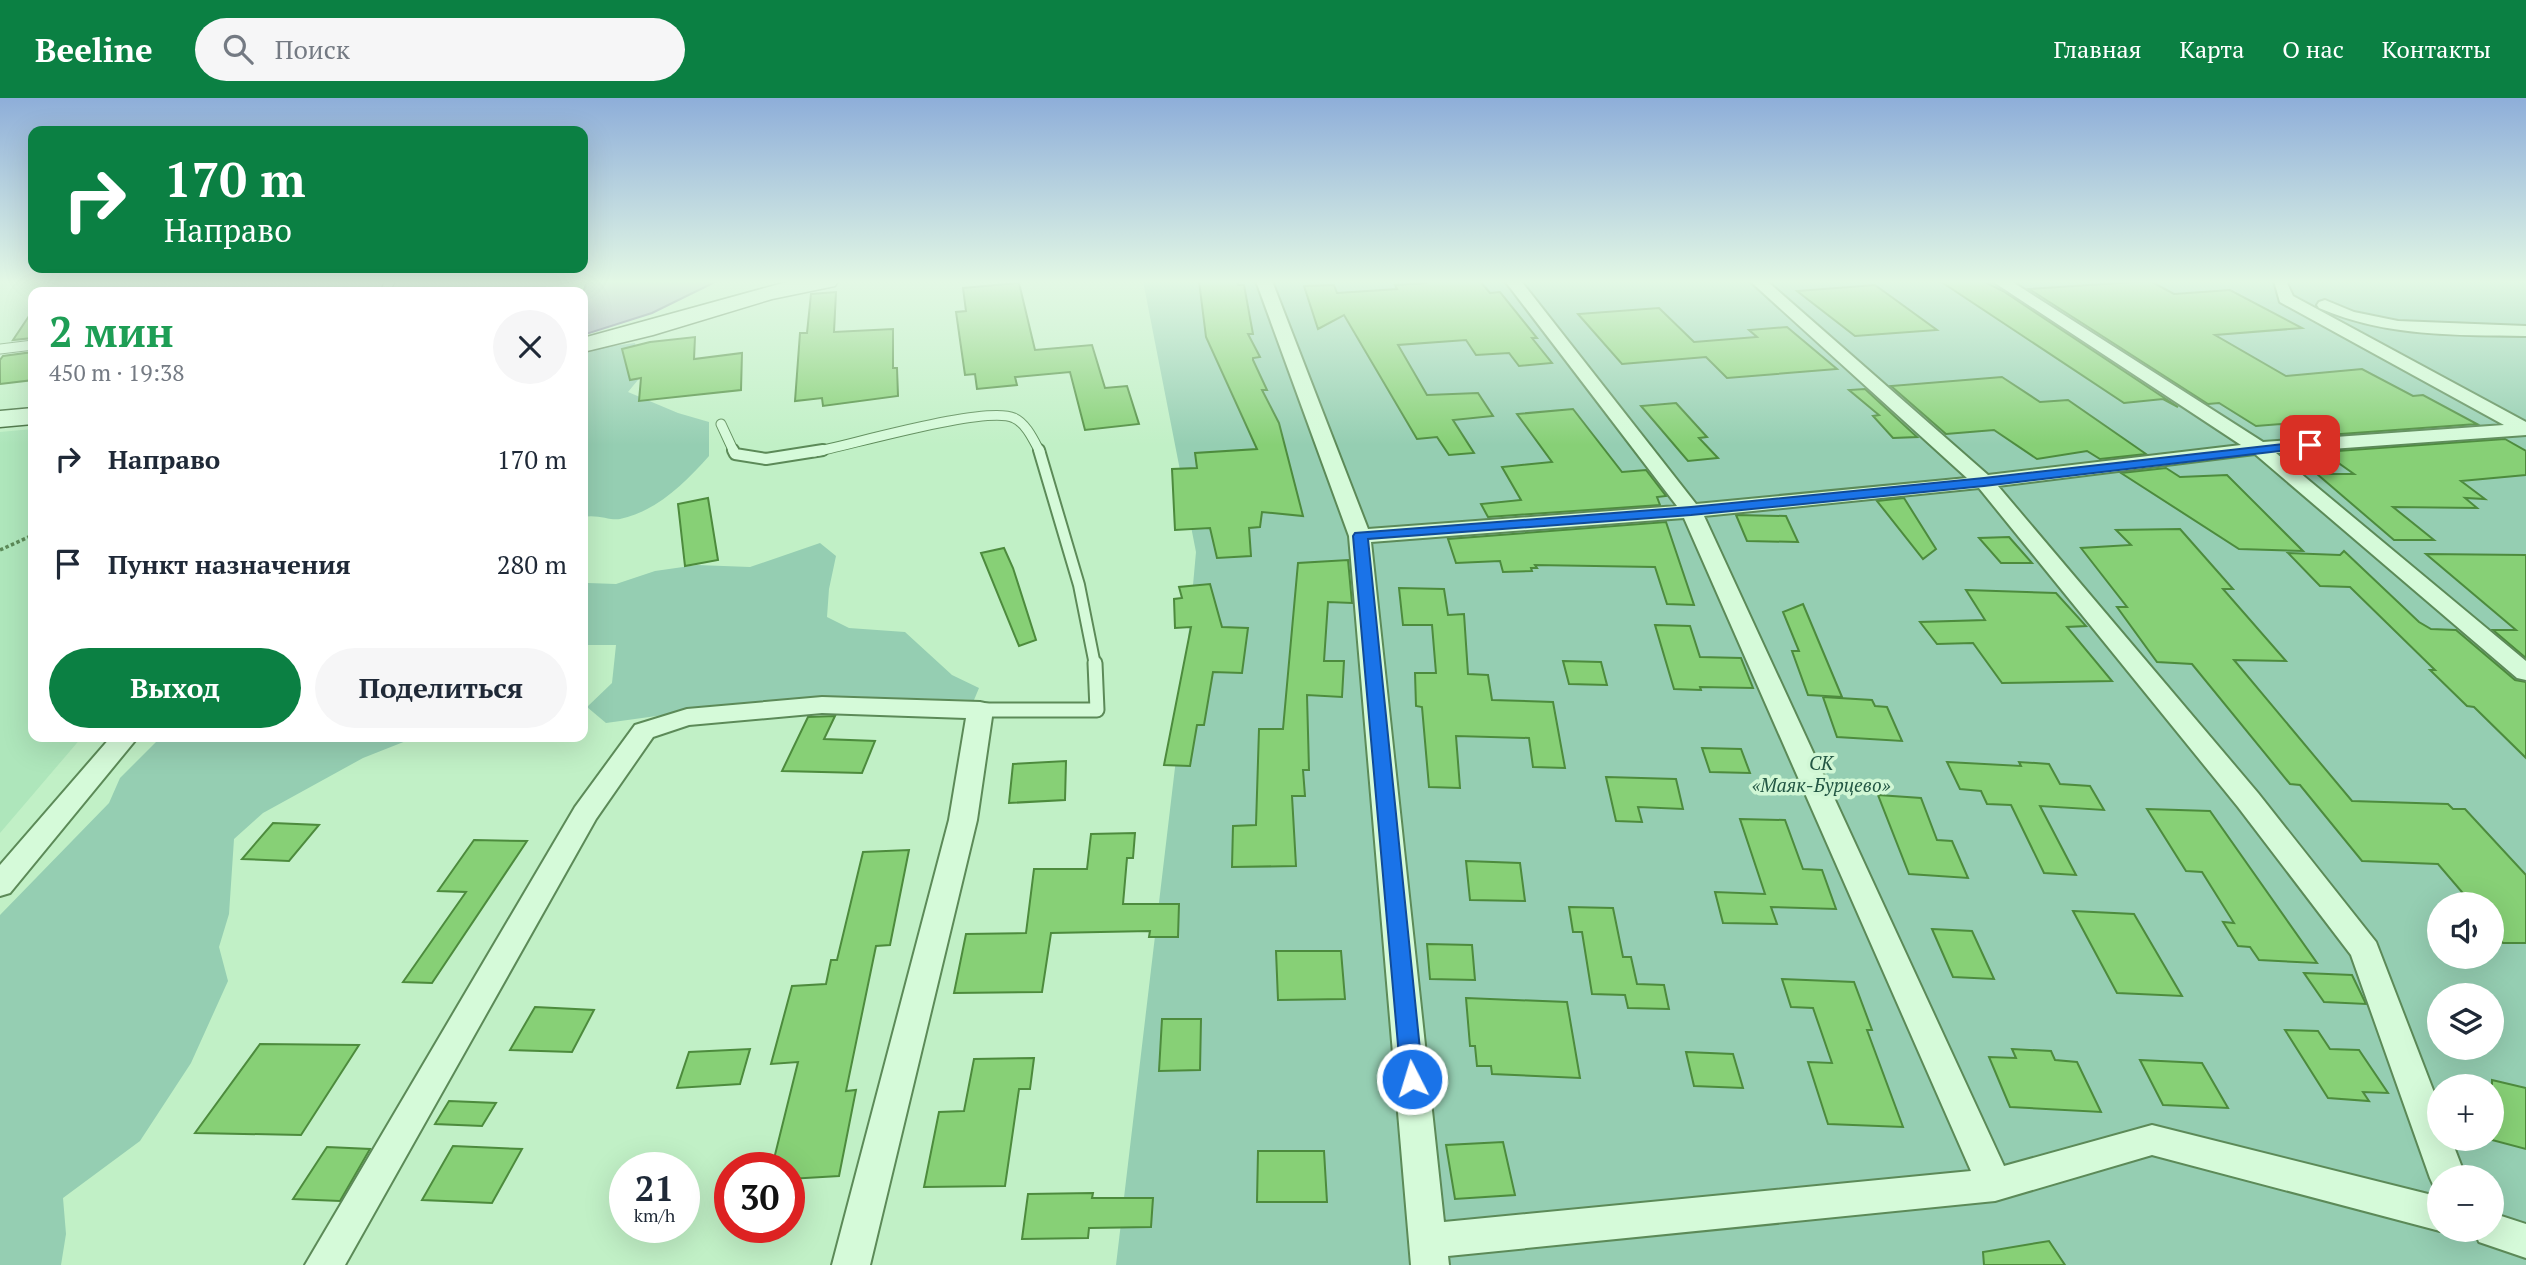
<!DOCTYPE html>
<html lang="ru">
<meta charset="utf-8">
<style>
body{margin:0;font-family:"PT Serif",serif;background:#f6f6f7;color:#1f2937;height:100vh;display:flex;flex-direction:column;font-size:26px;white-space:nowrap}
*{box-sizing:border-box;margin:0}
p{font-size:23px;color:#747a83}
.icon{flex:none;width:38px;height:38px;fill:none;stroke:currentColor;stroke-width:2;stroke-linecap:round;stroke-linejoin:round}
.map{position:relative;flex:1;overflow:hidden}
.details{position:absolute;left:28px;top:189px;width:560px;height:455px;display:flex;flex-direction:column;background:#fff;border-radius:14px;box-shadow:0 7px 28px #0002}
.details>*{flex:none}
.guide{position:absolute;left:28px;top:28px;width:560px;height:147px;border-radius:14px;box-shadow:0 7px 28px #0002;background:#0b8043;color:#fff;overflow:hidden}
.tools{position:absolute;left:2427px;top:794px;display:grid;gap:14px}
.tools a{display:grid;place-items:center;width:77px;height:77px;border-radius:50%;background:#fff;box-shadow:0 7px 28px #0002;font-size:35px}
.speed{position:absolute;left:609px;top:1054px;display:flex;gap:14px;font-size:35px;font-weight:700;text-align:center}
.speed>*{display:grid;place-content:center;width:91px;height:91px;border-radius:50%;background:#fff;box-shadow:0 7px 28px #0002;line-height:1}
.speed small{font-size:18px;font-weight:400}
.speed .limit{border:10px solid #d22;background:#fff;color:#111}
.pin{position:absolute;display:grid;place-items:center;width:60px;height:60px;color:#fff;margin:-30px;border-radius:14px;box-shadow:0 4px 10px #0006}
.me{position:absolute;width:77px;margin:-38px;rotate:355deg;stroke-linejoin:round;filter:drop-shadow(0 0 5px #0008)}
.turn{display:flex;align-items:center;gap:24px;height:147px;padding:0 21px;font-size:32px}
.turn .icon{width:91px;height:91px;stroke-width:2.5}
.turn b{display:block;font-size:49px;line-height:60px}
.round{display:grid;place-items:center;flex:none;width:74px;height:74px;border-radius:37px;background:#f6f6f7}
.headline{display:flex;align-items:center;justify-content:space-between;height:119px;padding:0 21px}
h1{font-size:42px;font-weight:700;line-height:52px;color:#1e9e55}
.action{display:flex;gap:14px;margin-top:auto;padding:14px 21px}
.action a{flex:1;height:80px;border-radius:42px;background:#0b8043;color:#fff;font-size:28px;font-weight:700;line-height:80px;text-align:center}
.action a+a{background:#f6f6f7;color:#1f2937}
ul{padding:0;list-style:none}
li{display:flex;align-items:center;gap:21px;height:105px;padding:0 21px}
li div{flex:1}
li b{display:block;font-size:26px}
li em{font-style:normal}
header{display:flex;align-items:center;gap:42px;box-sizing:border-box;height:98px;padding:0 35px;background:#0b8043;color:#fff}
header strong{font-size:33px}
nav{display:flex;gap:38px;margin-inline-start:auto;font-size:24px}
.search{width:490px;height:63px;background:#f6f6f7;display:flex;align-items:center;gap:18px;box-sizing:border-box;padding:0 24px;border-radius:38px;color:#747a83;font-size:26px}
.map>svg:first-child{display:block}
</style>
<header>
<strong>Beeline</strong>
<div class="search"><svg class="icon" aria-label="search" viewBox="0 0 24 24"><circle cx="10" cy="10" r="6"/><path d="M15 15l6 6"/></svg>Поиск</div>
<nav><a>Главная</a><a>Карта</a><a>О нас</a><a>Контакты</a></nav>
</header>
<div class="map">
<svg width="2526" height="1167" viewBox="0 0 2526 1167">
<rect width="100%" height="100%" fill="#c1f0c6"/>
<!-- farmland -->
<path fill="#aee6bb" d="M33,331V639H82L0,735V334Z"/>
<!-- green -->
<path fill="#95ceb2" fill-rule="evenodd" d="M1143,183H2526V1167H1116L1181,619L1196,454ZM2440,807H2492V859H2440ZM2440,898H2492V950H2440ZM2440,989H2492V1041H2440ZM2440,1080H2492V1132H2440Z
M635,245L642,277L628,294L678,315L709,324V358C685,385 657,413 620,421C611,423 598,416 583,419V252Z
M820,445L836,458L829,491L827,519L849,530L905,534L952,577L979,590L974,602L832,598L778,606H743L606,625L587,609L612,585L616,547H583V481L588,485L616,486L655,473L697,467L750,469Z
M161,639H405L406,643L363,660L263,715L234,741L229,816L219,849L228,883L191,965L140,1043L63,1100L66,1136L61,1167H0V817L109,705L120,680Z"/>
<!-- water -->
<path fill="#a7a4c2" stroke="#706b91" stroke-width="2" d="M587,183H717L652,215L583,237V195Z"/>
<!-- building -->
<path fill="#87d076" stroke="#4d8b3d" stroke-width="2" d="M1199,183H1237L1238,187H1244L1253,236H1248L1260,259L1253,260V262L1267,292H1262L1279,325L1303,418L1262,414L1260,429L1249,430L1251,458L1217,460L1210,430L1175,432L1172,371L1197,370L1195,355L1257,351L1206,239Z
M1425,183H1480L1490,195L1500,194L1537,240H1532L1552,265L1519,268L1509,255L1476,257L1466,242L1398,247L1427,297L1478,295L1493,318L1453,322L1474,355L1449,357L1437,339L1417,341L1344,217L1318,231L1304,188L1334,187L1337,195L1397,191L1395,187L1426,185Z
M1940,183H1983L2003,193L2178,309L2163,301L2124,305Z
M2150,183L2174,196L2230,192L2302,230L2215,237L2286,278L2362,271L2413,298L2423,297L2477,326L2300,339L2281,326L2256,328L2219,305L2208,306L2029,191Z
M1019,185L1035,252L1092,247L1105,290L1127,288L1139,326L1085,332L1070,274L1015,279L1017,287L977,291L975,276L965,277L956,214L966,213L963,190Z
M1875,187L1937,232L1855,238L1797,193Z
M836,194L834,234L893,231V270H897L898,298L823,308L822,300L795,303L800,235H807L811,196Z
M1659,210L1694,244L1757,239L1749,232L1787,229L1837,271L1727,280L1706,259L1622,266L1578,216Z
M33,212V240L13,242Z
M695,239L694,261L742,255L741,292L639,303L641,280L630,282L622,251L650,244Z
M33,254V282L0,286V262L3,258Z
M2002,279L2040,304L2068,302L2146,356L2100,361L2087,353L2037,361L1994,332L1946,336L1891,288Z
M1865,291L1917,339L1893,340L1873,318L1879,317L1849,292Z
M1676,305L1707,339L1699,340L1718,360L1688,363L1641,308Z
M1573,311L1622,374L1646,372L1666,398L1657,399L1660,407L1488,419L1481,406L1521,402L1502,369L1552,364L1517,316Z
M2505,341L2526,353V377L2461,383L2485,401L2465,400L2477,410L2393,409L2434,442H2394L2317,376H2354L2323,354Z
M2166,370L2180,379L2227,377L2303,453L2239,451L2121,375Z
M708,400L718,462L685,468L678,406Z
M1904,400L1936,451L1923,461L1877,403Z
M1736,417L1786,418L1798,444L1747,443Z
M1666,424L1694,507L1667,506L1655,469L1535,467L1537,470H1531L1532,473L1503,474L1500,463L1456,465L1448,441Z
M2180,431L2233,491H2223L2286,563L2234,562L2352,703L2448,706L2453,711H2465L2526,777V845H2503L2492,831V807H2473L2438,766L2362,763L2300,687L2290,686L2192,566L2157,564L2117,509H2127L2081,450L2131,447L2116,432Z
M2009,439L2032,465H2001L1979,440Z
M1004,450L1013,470L1036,542L1019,548L981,455Z
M2344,453L2419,524L2431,531L2456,532L2515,582L2526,584V660L2474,609L2467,608L2430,572H2435L2350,489L2320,488L2288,455L2340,457Z
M2426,456L2526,457V560L2493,532H2516Z
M1348,462L1352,505L1328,504L1324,563H1344L1342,599L1307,597L1309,672H1303L1305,698H1292L1296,768L1232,769L1233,728L1256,727L1259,631H1283L1298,465Z
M1210,486L1222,529L1248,530L1242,575L1213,574L1204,627H1197L1190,668L1164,667L1191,529L1175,530L1174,501L1182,500L1179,489Z
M1399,490L1444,491L1448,517L1464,516L1468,576L1488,577L1492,602L1553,604L1565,670L1533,669L1529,640L1456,638L1460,690L1429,689L1422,609L1416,608L1415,575H1436L1432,527H1403Z
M1966,492L2056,495L2086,528L2067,529L2112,583L2002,585L1973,545L1937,546L1920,524L1985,522Z
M1803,506L1842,599L1808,597L1792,553H1799L1783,514Z
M1655,527L1690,528L1700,559L1741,560L1753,590L1700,589L1701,592L1674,591Z
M1563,563L1601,564L1607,587L1569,586Z
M1823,599L1872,602L1875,608L1887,609L1902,643L1837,639Z
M835,618L824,641L875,643L862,675L782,673L808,619Z
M1702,650L1741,651L1750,675L1710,674Z
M1066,663L1065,702L1009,705L1013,666Z
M1947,664L2021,668L2019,664L2049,666L2060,686L2090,688L2104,712L2040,708L2076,777L2044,775L2011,707L1987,706L1981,693L1960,691Z
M1606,679L1676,681L1683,711L1638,709L1642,724L1616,723Z
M1878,697L1921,700L1937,742L1952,743L1968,780L1909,776Z
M2147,711L2210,713L2317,865L2259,862L2250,849L2238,848L2223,824L2234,825L2202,774L2186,773Z
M1740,721L1785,722L1803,771L1822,772L1836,811L1771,809L1777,826L1723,825L1715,794L1765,796Z
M273,725L319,727L289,763L242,761Z
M1135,735L1133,760H1127L1123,806H1179L1178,839H1149L1150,833L1051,835L1042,894L954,895L966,836L1026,835L1034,771H1087L1091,736Z
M474,742L527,743L432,885L403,884L466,794L438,793Z
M909,752L890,847L876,848L846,993L856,992L839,1078L789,1081V1069H772L798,964L771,966L792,888L826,886L831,862H837L863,754Z
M1466,763L1520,765L1525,803L1470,802Z
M1569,809L1613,810L1623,859H1631L1637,886L1664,887L1669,911L1628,910L1625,897L1592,896L1582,834H1573Z
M2073,813L2134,816L2182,898L2117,895Z
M1932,831L1972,833L1994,881L1953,879Z
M1427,846L1472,847L1475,882L1430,881Z
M1276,853H1341L1345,901L1278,902Z
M2304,875L2352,877L2366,906L2324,904Z
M1782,881L1854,884L1872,932H1867L1903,1029L1828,1026L1808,964L1832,965L1813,910L1791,909Z
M1466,900L1567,904L1580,980L1492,976L1491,968H1477L1475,948H1470Z
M535,909L594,912L572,954L510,952Z
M1162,921H1201L1200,972L1159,973Z
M2285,932L2318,933L2330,951L2359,952L2388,995L2363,994L2369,1003L2328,1000Z
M260,946L359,947L301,1037L195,1035Z
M750,951L740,986L677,990L689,954Z
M2012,951L2051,953L2055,962L2077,964L2101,1014L2010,1009L1989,959L2016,960Z
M1686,954L1733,956L1743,990L1694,988Z
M1034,960L1030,991H1019L1005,1088L924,1089L939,1014L964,1013L974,961Z
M2140,962L2202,965L2228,1010L2163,1007Z
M2492,982L2526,990V1051L2492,1042Z
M449,1003L496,1005L482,1028L435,1026Z
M1503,1044L1515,1097L1455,1101L1446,1047Z
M453,1048L522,1051L492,1105L422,1102Z
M327,1049L370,1051L340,1103L293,1101Z
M1258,1053H1324L1327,1104H1257Z
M1093,1095L1092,1100H1153L1151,1129L1089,1130L1088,1140L1022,1141L1028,1096Z
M2049,1143L2065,1167H1984L1983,1154Z"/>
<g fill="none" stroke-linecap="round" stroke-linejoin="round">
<defs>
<path id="lane-far2" d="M385,194L390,183
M0,251L33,247
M721,326L734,354
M814,354C851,347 986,307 1014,320C1026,325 1034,343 1040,354"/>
<path id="lane-far1" d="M733,352L735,356L766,361L823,352
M1039,352L1079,487L1095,567"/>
<path id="lane" d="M980,612H1097L1095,565"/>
<path id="street" d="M1256,183H1272L1368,431L1677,408L1505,183H1521L1696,406L1967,380L1750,183H1767L1988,377L2241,347L1992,183H2011L2263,344L2504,327L2280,204L2274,183H2286L2293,198L2526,324V337L2276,355L2526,563V582L2517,580L2255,356L1998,388L2258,695L2376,844L2440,1010V1041H2451L2466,1080H2440V1093L2435,1091L2430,1080L2351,857L2238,709L1979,390L1704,418L2004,1068L2152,1027L2440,1099V1132H2442L2440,1133L2152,1057L1995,1103L1448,1158L1449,1167H1411L1349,438ZM1684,420L1971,1073L1444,1124L1371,444Z
M2325,202L2354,214L2398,223L2526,228V238C2455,237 2386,239 2319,210L2317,207L2319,204Z
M822,599L980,604L989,606L993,612L977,722L870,1167H832L949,722L966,620L822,615L689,627L653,639L596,721L345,1167H305L575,709L635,627L687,611Z
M111,639H138L10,795L0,798V767Z
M2492,1115L2526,1126V1160L2479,1144L2474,1132H2492Z"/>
<path id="secondary" d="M790,183H838L835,188L772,201L653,237L583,254V240Z
M33,310V326L0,329V313Z"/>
</defs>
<!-- lane-far2 casing -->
<use href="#lane-far2" stroke="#5c8a58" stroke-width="11"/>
<!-- lane-far1 casing -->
<use href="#lane-far1" stroke="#5c8a58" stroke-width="14"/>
<!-- lane casing -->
<use href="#lane" stroke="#5c8a58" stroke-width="17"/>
<!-- street casing -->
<use href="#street" stroke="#5c8a58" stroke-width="4"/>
<!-- secondary casing -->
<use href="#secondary" stroke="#416c3b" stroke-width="3"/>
<!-- path -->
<path stroke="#5c8a58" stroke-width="3.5" stroke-dasharray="3.5 2.5" stroke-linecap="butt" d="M0,452L33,437"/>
<!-- lane-far2 -->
<use href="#lane-far2" stroke="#d5fad9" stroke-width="9"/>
<!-- lane-far1 -->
<use href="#lane-far1" stroke="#d5fad9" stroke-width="10"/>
<!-- lane -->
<use href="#lane" stroke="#d5fad9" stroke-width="13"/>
<!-- street -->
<use href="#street" fill="#d5fad9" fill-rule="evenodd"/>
<!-- secondary -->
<use href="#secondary" fill="#d5fad9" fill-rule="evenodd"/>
</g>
<!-- sky -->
<linearGradient id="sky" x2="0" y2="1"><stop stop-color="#8eaed9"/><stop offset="0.53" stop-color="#e3f8e5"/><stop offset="1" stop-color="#e3f8e5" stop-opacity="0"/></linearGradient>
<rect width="2526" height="347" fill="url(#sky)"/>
<!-- route -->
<path fill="#1a73e8" stroke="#114b97" stroke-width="2" d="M2310,343L2316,347L2314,349L1984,388L1691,417L1368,441L1423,981L1420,987L1412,990L1405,987L1401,981L1353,438L1355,435L1691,409L1984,380Z"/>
<g text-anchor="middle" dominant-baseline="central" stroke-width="7" stroke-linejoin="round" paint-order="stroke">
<!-- park labels -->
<g font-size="19" font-style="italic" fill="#235744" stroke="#d1f7d5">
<text x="1821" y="664">СК<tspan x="1821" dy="22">«Маяк-Бурцево»</tspan></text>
</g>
</g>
</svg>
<div class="tools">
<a><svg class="icon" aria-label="sound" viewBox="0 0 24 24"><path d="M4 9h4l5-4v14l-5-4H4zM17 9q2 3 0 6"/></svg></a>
<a><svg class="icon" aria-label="layers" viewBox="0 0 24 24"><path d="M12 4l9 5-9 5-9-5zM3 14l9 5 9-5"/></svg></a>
<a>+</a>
<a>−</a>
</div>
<div class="speed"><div>21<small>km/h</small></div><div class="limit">30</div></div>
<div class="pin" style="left:2310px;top:347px;background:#d93025"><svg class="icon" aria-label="arrive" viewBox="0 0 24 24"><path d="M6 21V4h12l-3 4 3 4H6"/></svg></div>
<svg class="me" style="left:1412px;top:981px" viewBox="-20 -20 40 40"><circle r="17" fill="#1a73e8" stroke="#fff" stroke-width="3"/><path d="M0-11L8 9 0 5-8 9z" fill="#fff"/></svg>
<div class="guide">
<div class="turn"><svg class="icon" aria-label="right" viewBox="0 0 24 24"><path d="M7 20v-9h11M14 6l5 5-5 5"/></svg><div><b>170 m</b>Направо</div></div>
</div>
<section class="details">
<div class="headline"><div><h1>2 мин</h1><p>450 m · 19:38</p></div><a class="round"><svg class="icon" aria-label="close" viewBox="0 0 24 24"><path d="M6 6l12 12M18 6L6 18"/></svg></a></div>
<ul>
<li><svg class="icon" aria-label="right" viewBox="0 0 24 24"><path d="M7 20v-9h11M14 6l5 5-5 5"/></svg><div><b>Направо</b></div><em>170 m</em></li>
<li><svg class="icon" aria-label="arrive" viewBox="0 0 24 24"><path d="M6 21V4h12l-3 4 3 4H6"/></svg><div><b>Пункт назначения</b></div><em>280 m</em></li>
</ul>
<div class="action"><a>Выход</a><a>Поделиться</a></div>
</section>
</div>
